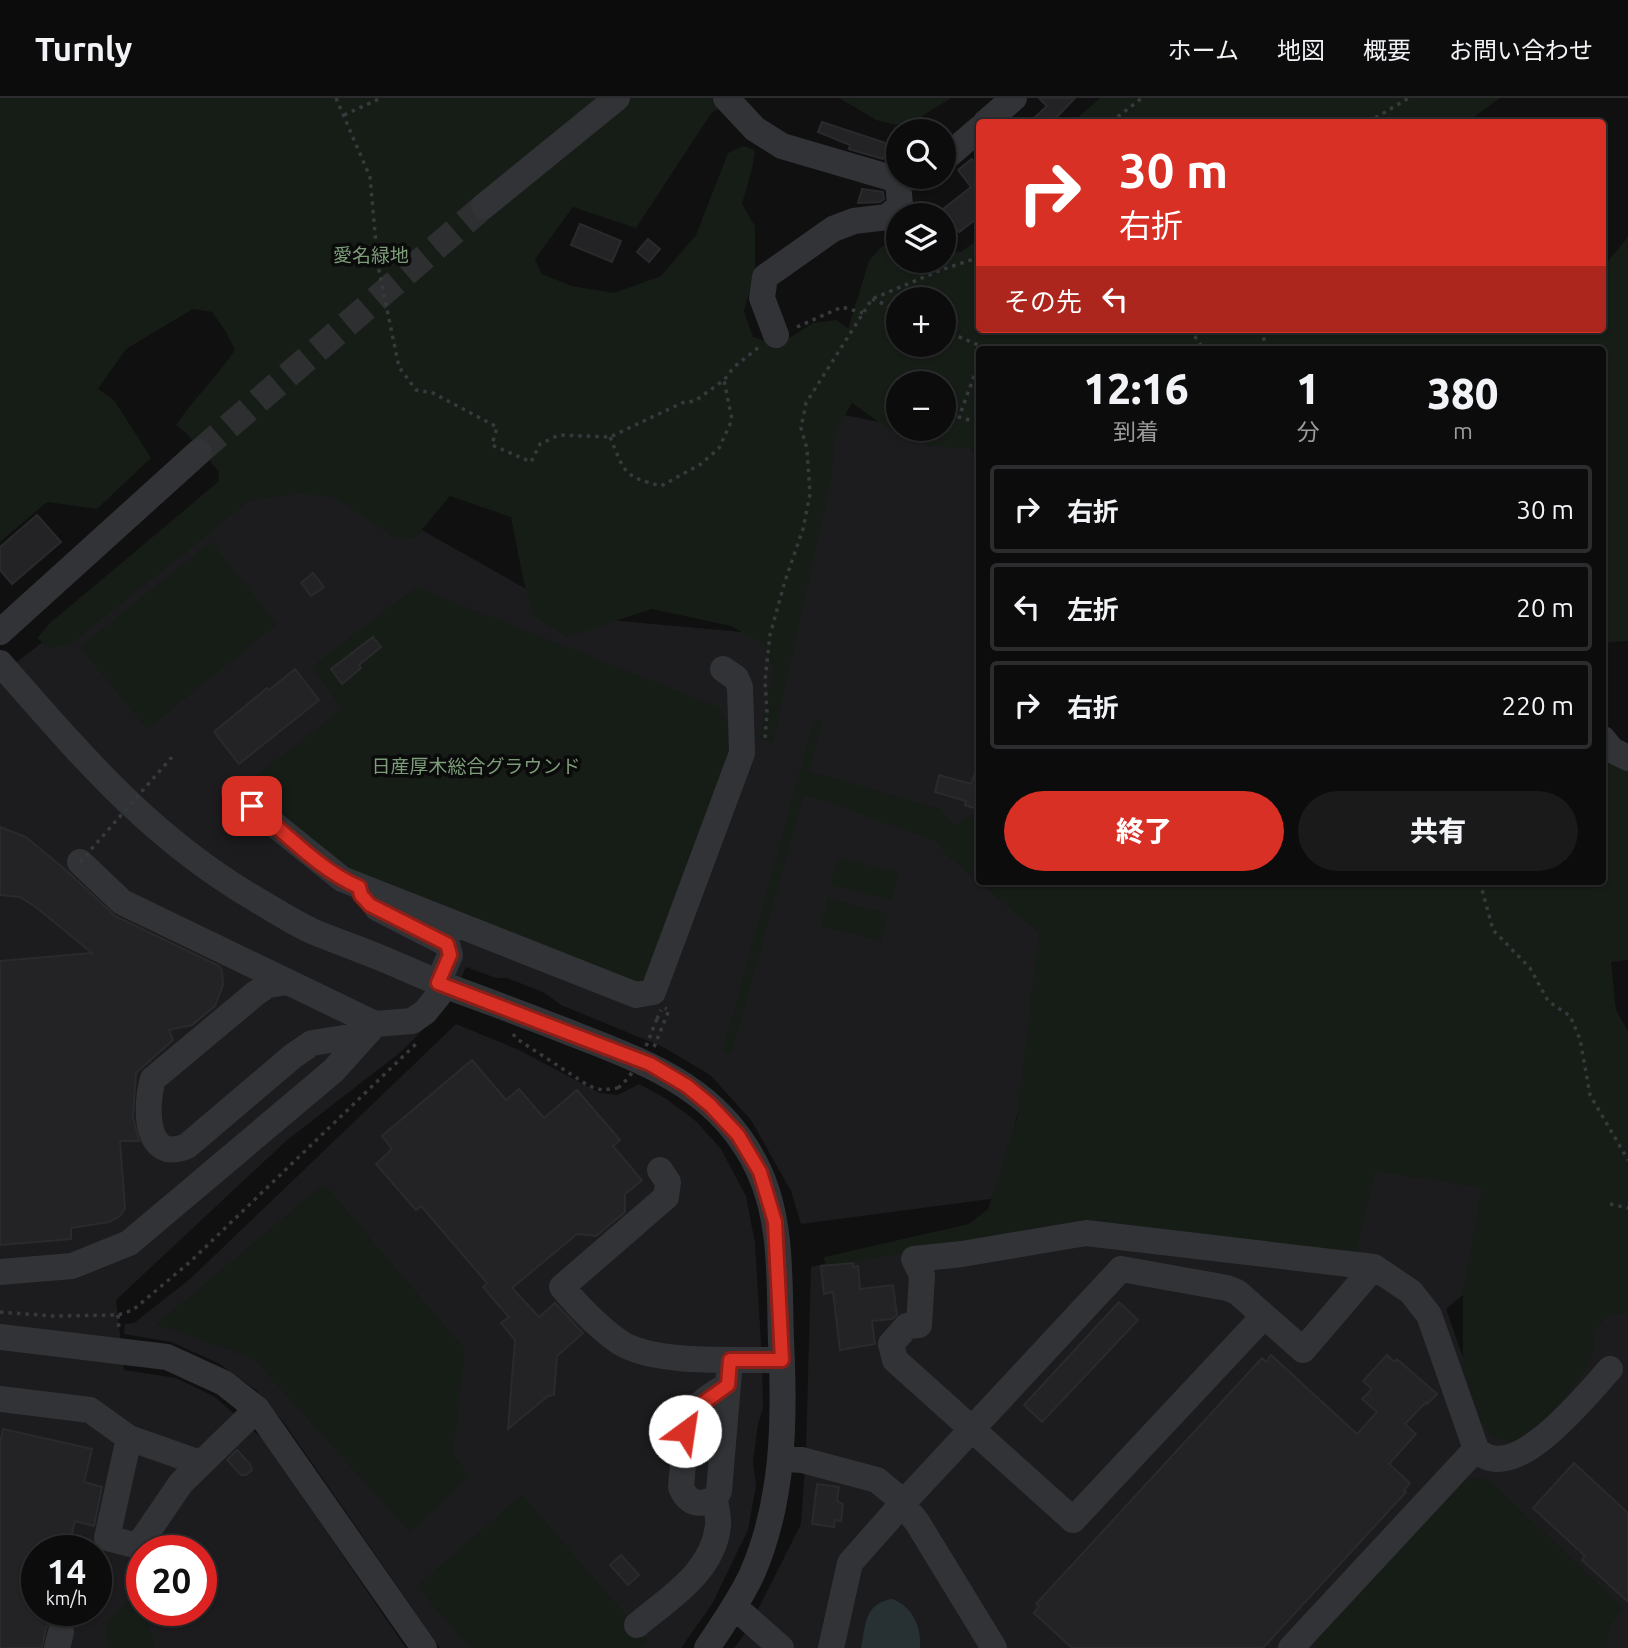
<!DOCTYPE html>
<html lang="ja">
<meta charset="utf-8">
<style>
body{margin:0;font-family:Ubuntu,"Noto Sans JP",sans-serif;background:#1a1a1b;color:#f1f3f6;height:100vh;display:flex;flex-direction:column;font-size:26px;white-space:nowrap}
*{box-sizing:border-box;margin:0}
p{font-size:23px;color:#9a9b9d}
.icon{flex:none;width:38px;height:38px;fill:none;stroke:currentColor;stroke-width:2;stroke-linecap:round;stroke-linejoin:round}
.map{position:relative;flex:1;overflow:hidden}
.panel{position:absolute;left:976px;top:248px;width:630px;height:539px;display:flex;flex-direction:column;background:#0c0c0d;border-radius:7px;box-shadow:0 2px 5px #0004,0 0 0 2px #2c2c2e}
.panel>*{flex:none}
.top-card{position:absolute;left:976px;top:21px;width:630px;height:214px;border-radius:7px;box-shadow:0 2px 5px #0004,0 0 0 2px #2c2c2e;background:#d93025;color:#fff;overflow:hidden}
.controls{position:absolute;left:886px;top:21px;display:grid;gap:14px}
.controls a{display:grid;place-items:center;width:70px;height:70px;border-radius:50%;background:#0c0c0d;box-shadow:0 2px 5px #0004,0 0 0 2px #2c2c2e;font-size:35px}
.speed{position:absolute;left:21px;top:1437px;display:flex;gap:14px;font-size:35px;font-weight:700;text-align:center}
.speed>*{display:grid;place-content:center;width:91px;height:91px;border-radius:50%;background:#0c0c0d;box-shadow:0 2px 5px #0004,0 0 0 2px #2c2c2e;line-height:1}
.speed small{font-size:18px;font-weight:400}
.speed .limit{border:10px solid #d22;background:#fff;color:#111}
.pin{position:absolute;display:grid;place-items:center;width:60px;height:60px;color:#fff;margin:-30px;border-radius:14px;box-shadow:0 4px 10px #0006}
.me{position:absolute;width:77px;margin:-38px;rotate:31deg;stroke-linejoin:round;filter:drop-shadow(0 0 5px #0008)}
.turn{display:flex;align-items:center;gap:24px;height:147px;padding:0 28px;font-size:32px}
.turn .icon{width:91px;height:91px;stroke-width:2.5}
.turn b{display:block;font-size:49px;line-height:60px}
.then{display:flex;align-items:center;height:66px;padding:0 28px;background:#0003;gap:14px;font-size:26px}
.eta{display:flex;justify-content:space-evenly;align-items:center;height:119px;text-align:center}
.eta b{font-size:42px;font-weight:800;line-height:49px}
.action{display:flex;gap:14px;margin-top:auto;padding:14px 28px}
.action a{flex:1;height:80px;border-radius:42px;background:#d93025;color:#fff;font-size:28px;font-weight:800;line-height:80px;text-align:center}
.action a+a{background:#1a1a1b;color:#f1f3f6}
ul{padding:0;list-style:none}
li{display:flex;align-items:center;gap:21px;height:88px;margin:0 14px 10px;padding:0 14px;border:4px solid #2c2c2e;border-radius:7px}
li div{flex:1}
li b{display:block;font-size:26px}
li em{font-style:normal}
header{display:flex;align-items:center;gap:42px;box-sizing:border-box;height:98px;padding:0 35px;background:#0c0c0d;border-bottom:2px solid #2c2c2e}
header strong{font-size:33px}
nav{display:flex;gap:38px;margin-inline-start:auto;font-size:24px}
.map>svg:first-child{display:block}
</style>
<header>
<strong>Turnly</strong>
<nav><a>ホーム</a><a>地図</a><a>概要</a><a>お問い合わせ</a></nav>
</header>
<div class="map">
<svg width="1628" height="1550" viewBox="0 0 1628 1550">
<rect width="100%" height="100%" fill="#101011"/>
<!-- built -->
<path fill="#1c1c1e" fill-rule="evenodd" d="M835,315L898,328V331L980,344V784H1070L998,1100L801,1126L791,1093L751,1022L710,977L663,949L561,907L543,894L507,880H496L466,869L452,902L402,953L286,1043L116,1202L124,1272L176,1280L215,1299L263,1341L406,1550H0V577L244,389L331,381L576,519L776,537ZM37,1452H96V1512H37ZM142,1452H201V1512H142Z
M456,926L519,952L600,995L618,997L639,986L665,1000L697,1024L721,1051L746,1098L755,1145L762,1262L763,1310L758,1326L753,1364L756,1388L748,1432L712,1506L681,1550H440L285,1326L257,1293L218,1265L171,1244L124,1236L125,1226L134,1225L190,1181Z
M1366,1065L1490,1084L1471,1190L1446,1211L1485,1323L1628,1095V1550H734L748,1531L801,1426L806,1354L811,1169L1061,1108Z"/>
<!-- green -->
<path fill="#161c16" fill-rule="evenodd" d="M0,0H745L712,14L636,130L573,109L535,161L542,176L572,188L614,195L661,178L696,137L728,55L743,48L755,52L752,71L742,106L755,128V174L744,213L753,239L778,247L813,225L837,222L848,231L869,163L881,149L898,142V163H943V152L961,154L980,140V231H1603V169L1628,139V543L1603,545V252H980V363L970,350L929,348L887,330L852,305L835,334L831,382L773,644L760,640L773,572L764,546L731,528L652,511L567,539L533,517L523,481L511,419L450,398L415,440L395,441C378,428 346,403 325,398C301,394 270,398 248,404L70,546L49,550L37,540L51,524L218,384L219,374L187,336L176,327C194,300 217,279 235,252L226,234L212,214L193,211L126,251L98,291L114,302L151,360L97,411L47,404L0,444ZM898,201H943V247H898ZM898,285H943V331H898Z
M839,0H951L905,29L876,22Z
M1100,0H1500L1474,19V24H1073Z
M211,444L277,526L147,631L80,549Z
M416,489L720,610L738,652L644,888L340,770L246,686L342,611L312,569Z
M814,622L822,624L809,673L940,711L955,728L980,712V784H1603V642L1628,669V862L1611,864L1616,912L1628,933V1215C1616,1216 1606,1217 1599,1227C1591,1237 1595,1254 1589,1265C1575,1292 1539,1329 1513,1344L1491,1339L1480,1320L1463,1268V1194L1482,1090L1375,1073L1354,1163L1061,1125L826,1169L824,1159L969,1126L988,1111L1017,1020L1039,835L947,757L936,743L804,696L731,956L723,953Z
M838,760L899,775L891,802L831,787Z
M828,800L888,816L881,843L821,828Z
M324,1086L465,1252L453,1357L469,1378L410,1434L254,1261L157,1226Z
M1462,1379L1489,1382L1623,1510L1610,1528L1606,1550H1316L1313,1539Z
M522,1397L648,1543L640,1550H470L417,1488Z
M139,1493L142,1512H144L155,1550H109L105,1526Z"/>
<!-- water -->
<path fill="#273134" d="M892,1501C912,1508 922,1529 920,1550H861C866,1526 864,1506 892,1501Z"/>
<!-- building -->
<path fill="#232325" stroke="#2a2a2d" stroke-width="2" d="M1039,0H1075L1052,24H1030L1047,8Z
M822,24L889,46L883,61L849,51L850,47L818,34Z
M972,61L980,71V118L959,134L942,112L971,89L958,72Z
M862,91L883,94L884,101L880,104L858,105Z
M580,126L621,143L612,164L571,147Z
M648,141L660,151L649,164L637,154Z
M37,417L61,444L12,486L0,472V449Z
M313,475L324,489L311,498L301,485Z
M373,539L381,549L359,567L361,570L342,586L331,571Z
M295,571L319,602L239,666L214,634L267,590L269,592Z
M977,669H980V707L977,711L965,707L966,703L935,694L939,677L971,686Z
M0,729L26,739L68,774L115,818L219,868L222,872L223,887L215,908L192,927L169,932L173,942L136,975L133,1019L139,1043H120L125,1110L120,1118L109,1124L71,1130V1141L0,1147V863L92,855L37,810L20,799L0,797Z
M472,962L506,1002L519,991L544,1020L577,992L620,1042L613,1048L642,1082L625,1096V1114L596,1138L577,1136L512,1190L539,1219L555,1205L583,1235L557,1258L554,1297L548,1298L508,1331L515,1242L501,1225L509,1219L483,1189L487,1185L421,1108L416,1112L376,1066L392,1051L382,1038Z
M853,1165V1169L858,1168L860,1191L893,1187L897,1217L892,1221L872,1223L875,1246L840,1252L833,1194L824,1196L821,1168Z
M1119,1204L1138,1222L1042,1324L1024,1307Z
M1271,1257L1357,1336L1377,1314L1362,1301L1372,1291L1363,1283L1387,1257L1394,1264L1397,1261L1437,1296L1427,1306L1426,1304L1405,1326L1416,1336L1389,1366L1410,1385L1404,1392L1406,1394L1263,1550H1072L1034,1515L1039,1508L1036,1506L1262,1260L1266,1264Z
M3,1331L92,1351L84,1384L102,1389L94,1428L75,1423L68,1452H37V1512H54L52,1522L46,1530L42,1550H0V1345Z
M237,1352L250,1366L252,1372L246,1377H241L227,1362Z
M1574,1365L1628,1415V1504L1582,1462L1585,1458L1533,1410Z
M817,1386L839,1389L837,1403L843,1406L841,1423L835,1422L834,1429L812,1426Z
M621,1457L639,1477L628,1487L610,1467Z"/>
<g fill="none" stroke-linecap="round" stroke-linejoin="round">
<!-- minor-tunnel -->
<path stroke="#2d2f31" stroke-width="26" stroke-dasharray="26 13" stroke-linecap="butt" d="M199,354L484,108"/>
<!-- path -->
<path stroke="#373a3d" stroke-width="3.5" stroke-dasharray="3.5 5" stroke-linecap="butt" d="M336,0L370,79L378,168L399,269L416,292L433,295L497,329L492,347L531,364L540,346L559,337L610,339L682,305L695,303L724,282L734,269L759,249
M344,17L381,0
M1111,24L1142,0
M1368,24L1409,0
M872,201L898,212
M797,229L842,209L863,215
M1190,231L1204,252
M1262,231L1266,252
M943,232L990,252
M980,262L959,319L980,325
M610,339C625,375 623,378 661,388L701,366L719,350L732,322L724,282
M765,640L767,615L765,582L770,537L785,483L803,431L810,396L807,351L801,330L806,305L872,201L941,172L980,159
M1480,784L1493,832L1530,870L1548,903L1570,918L1580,941L1590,997L1628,1062
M657,921L661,912
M513,936L517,941L589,988L602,992L618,990
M654,949L669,912L665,910
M1610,1106L1628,1110
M0,1214L53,1218L118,1217L133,1212L191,1163L418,944
M118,1217L119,1233"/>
<!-- minor -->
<path stroke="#313336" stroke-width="26" d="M726,0L755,31L782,48L898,82L913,79
M986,24L1014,0
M943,62L980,30
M484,108L617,0
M776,237L762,200L765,179L833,131L854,123L887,119L900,108L898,82
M0,534L199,354
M0,565C81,657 149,739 257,802C276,813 294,825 314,834C336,843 359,851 381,860C407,871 433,883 460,893C501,908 541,923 581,939C656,968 723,995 759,1073C783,1125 779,1187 781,1243C785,1322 784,1403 752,1476C740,1502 723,1526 707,1550
M1603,641L1612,652L1628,660
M234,694L342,781L636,897L653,894L742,655L740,589L736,580L723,571
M80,764L122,804L288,884
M377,810L447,846L450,857L438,885
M375,926L357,938L312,945L293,958L187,1048C144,1066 145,1008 153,981L256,895L268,887L288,884L375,926L412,923L425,914L438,898L444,887
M660,1072L668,1084L666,1099L562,1189C579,1209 598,1230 621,1245C657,1267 739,1261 782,1262
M0,1174L72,1168L129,1145L333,973L370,932
M1264,1218L1073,1422L895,1262L891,1246L907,1228L919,1227L922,1177L914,1161L962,1156L1086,1135L1374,1169L1411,1194L1429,1217L1476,1351C1512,1392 1587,1296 1610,1271
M0,1239L167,1259L224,1285L257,1311L424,1550
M728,1287C712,1296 696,1306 687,1323L681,1389C688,1406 699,1408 715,1401L719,1393L730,1262
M0,1301L90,1312L129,1340L200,1365
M129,1340L107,1440L138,1448L181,1385L257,1311
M781,1360L802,1362L877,1382L895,1397L917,1424L994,1550
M732,1513L745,1518L781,1550
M637,1527C669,1500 713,1474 718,1428C719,1420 716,1410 715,1401
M57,1550L61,1534
M831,1550L850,1465L903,1405L1121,1171L1227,1190L1237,1194L1303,1252L1374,1169
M1291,1550L1476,1351"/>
<!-- path-bridge -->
<path stroke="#373a3d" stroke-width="3.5" stroke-dasharray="3.5 5" stroke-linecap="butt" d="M80,764L172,659
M618,990C640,971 646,947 657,921"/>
</g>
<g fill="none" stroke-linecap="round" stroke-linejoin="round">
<defs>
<path id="route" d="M252,708C286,735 319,772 359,789L361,797L370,807L447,846L450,857L438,885L650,966L687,988L710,1007L738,1037L760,1074L775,1124L782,1262H730L728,1287L692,1313L685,1333"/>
</defs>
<!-- route casing -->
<use href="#route" stroke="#8d1f18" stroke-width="18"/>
<!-- route -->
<use href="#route" stroke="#d93025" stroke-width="12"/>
</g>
<g text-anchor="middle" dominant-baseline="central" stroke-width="7" stroke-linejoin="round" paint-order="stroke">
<!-- park labels -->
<g font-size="19" fill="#7c9d78" stroke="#0b0b0c">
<text x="371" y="157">愛名緑地</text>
<text x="476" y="668">日産厚木総合グラウンド</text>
</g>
</g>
</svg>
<div class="controls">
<a><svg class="icon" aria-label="search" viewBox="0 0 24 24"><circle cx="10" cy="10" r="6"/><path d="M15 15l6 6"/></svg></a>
<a><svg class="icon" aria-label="layers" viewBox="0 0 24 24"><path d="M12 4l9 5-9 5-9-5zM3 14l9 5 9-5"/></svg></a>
<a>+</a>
<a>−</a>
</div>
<div class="speed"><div>14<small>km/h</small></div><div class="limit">20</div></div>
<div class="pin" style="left:252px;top:708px;background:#d93025"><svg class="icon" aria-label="arrive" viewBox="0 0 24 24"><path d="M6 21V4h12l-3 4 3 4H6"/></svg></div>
<svg class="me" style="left:685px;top:1333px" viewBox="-20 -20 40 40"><circle r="19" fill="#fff"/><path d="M0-13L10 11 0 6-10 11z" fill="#d93025"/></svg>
<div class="top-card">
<div class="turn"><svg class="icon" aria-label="right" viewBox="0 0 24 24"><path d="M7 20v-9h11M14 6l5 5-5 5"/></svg><div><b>30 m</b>右折</div></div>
<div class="then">その先<svg class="icon" aria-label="left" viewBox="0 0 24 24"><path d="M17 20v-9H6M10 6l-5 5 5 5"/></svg></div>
</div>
<section class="panel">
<div class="eta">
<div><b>12:16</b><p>到着</p></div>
<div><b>1</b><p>分</p></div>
<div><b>380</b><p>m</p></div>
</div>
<ul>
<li><svg class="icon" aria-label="right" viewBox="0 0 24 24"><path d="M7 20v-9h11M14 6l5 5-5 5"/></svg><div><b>右折</b></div><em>30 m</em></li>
<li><svg class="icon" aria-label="left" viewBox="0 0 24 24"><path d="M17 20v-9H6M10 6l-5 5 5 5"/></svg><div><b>左折</b></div><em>20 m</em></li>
<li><svg class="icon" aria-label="right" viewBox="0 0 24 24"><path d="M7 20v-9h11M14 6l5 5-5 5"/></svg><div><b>右折</b></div><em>220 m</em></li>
</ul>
<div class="action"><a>終了</a><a>共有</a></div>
</section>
</div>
